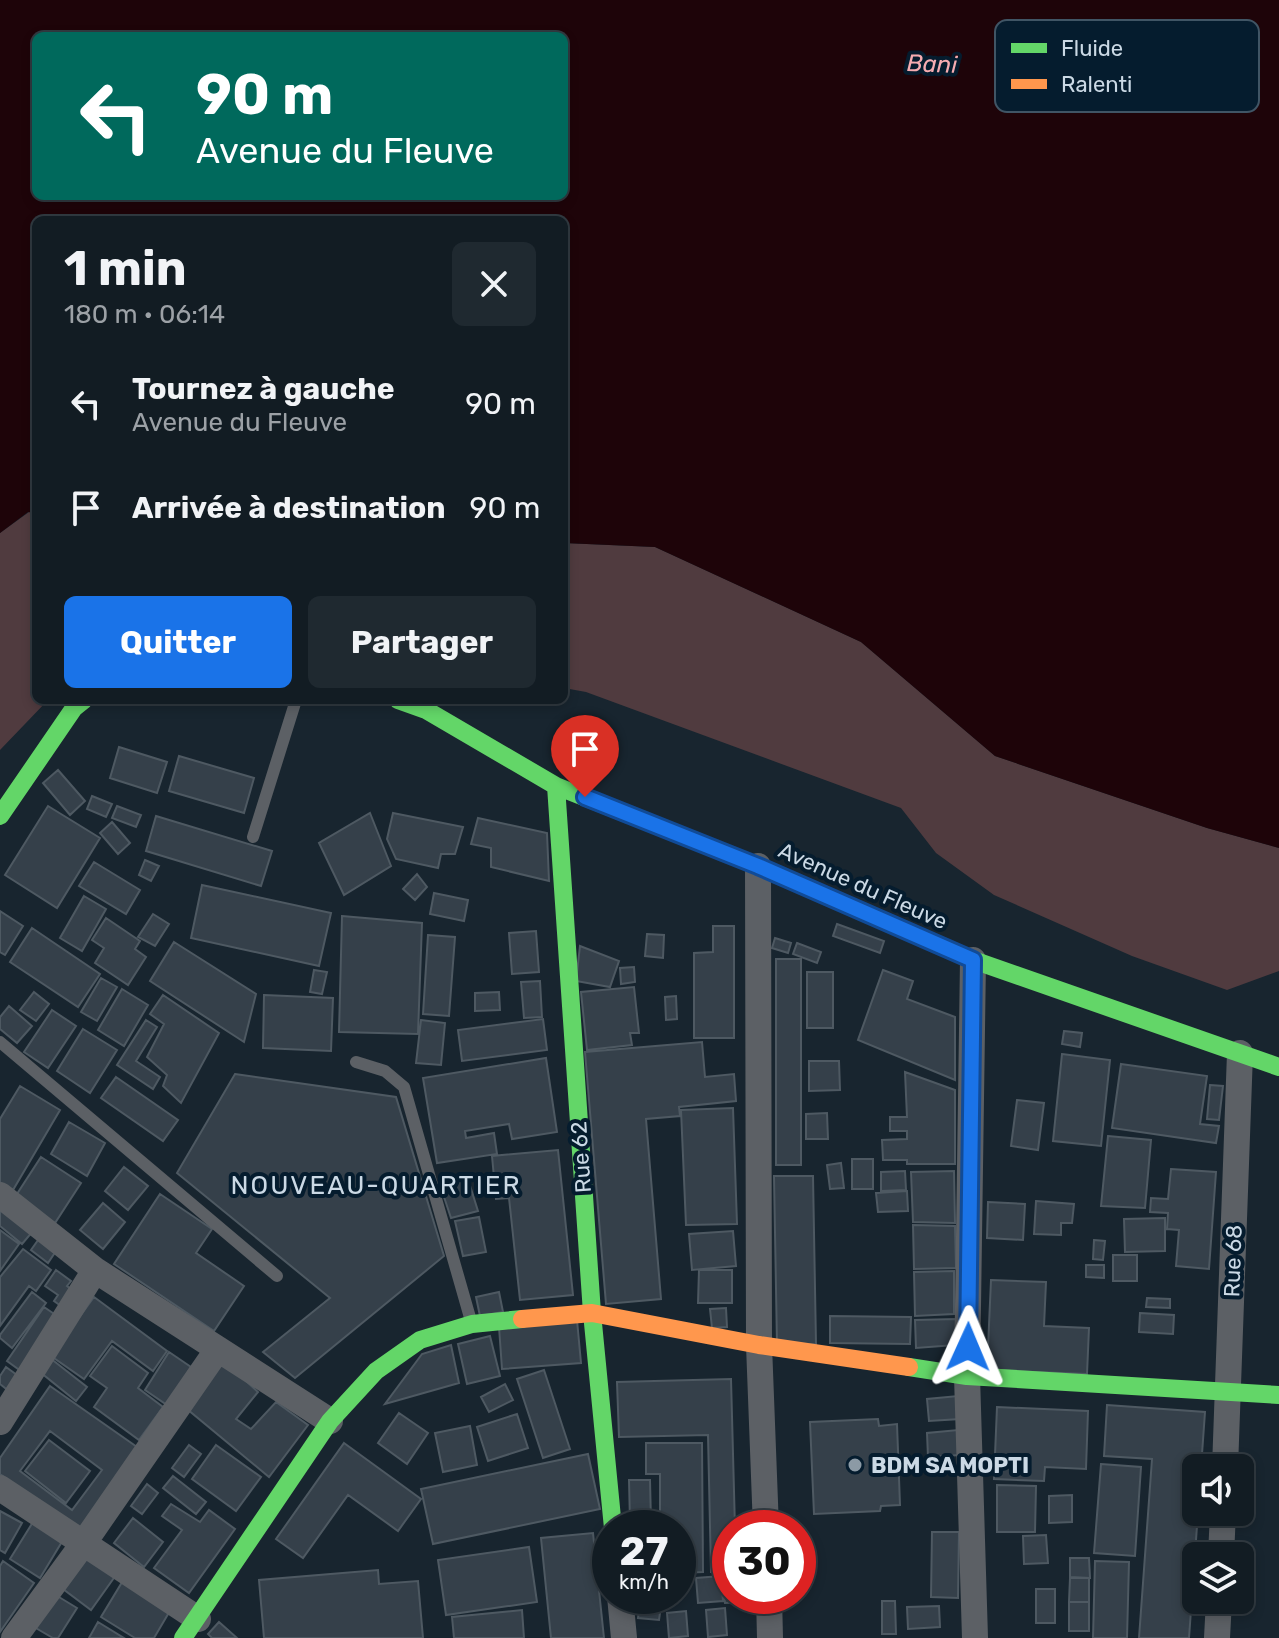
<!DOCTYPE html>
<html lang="fr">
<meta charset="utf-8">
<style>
body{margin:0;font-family:Rubik,sans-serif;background:#1f2930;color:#f1f3f6;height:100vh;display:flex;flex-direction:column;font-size:30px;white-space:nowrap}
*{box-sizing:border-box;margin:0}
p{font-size:26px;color:#9ca1a6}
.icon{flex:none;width:44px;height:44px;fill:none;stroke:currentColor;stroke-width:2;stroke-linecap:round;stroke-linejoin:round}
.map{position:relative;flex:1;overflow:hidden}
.panel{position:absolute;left:32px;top:216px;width:536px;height:488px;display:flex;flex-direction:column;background:#121c23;border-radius:12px;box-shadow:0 4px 12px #0003,0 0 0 2px #313a41}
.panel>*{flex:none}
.hud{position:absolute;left:32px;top:32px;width:536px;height:168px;border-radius:12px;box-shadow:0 4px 12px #0003,0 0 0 2px #313a41;background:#00695c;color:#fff;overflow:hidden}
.controls{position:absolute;left:1182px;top:1454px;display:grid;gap:16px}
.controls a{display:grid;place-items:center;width:72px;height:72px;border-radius:12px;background:#121c23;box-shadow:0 4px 12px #0003,0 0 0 2px #313a41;font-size:40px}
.speed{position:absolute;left:592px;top:1510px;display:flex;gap:16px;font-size:40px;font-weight:700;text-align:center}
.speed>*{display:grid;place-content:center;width:104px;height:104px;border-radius:50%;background:#121c23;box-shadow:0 4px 12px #0003,0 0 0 2px #313a41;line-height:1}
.speed small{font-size:20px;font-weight:400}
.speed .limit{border:12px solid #d22;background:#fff;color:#111}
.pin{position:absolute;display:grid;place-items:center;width:68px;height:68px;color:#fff;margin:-82px -34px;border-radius:50% 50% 50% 0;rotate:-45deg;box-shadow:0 0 8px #0007}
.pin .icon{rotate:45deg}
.me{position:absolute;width:88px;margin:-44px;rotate:1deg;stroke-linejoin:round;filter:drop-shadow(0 0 6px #0008)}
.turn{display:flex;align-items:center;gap:28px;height:168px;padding:0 32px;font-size:36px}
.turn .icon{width:104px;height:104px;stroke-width:2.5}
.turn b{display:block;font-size:56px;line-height:68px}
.round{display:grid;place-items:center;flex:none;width:84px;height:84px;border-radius:12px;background:#1f2930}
.summary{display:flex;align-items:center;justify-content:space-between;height:136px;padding:0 32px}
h1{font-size:48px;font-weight:700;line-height:60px}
.cta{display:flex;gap:16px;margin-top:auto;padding:16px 32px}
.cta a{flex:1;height:92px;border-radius:12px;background:#1a73e8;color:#fff;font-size:32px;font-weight:700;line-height:92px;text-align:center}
.cta a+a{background:#1f2930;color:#f1f3f6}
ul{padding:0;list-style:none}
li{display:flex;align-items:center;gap:24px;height:104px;padding:0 32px}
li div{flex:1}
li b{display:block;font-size:30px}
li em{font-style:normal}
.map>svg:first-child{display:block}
</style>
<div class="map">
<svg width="1279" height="1638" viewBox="0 0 1279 1638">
<rect width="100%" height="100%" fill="#18252f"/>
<!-- green -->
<path fill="#503b3f" d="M29,512L36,513V700H48L0,750V533Z
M564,543L655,547L861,642L995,756L1207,828L1279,848V971L1227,990L1132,956L994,895L936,853L901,808L586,692L564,688Z"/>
<!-- water -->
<path fill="#1e0409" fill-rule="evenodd" d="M0,0H1279V848L1207,828L995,756L861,642L655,547L564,543V220H36V513L28,512L0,533ZM36,36H564V196H36Z"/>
<!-- building -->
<path fill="#35404a" stroke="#4e5962" stroke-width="2" fill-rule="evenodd" d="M119,747L167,762L157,793L110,778Z
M179,756L254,778L244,813L169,791Z
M58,770L85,801L70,815L43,783Z
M92,796L112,804L106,817L87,809Z
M48,806L100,838L57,908L5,875Z
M117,806L141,815L136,827L112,818Z
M370,813L391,866L344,895L319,843Z
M393,813L463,827L455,854H441L438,868L396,859L387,839Z
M156,816L272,851L261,886L146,851Z
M478,818L547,833L549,881L491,867V848L471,844Z
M112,822L130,843L118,854L100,833Z
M145,860L159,866L151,881L139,875Z
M94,862L140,890L126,914L79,886Z
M417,874L427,887L415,900L403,889Z
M202,885L331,913L319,966L191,938Z
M434,893L468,900L464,921L430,914Z
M84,896L106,909L82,951L60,938Z
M0,911L23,926L5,955L0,952Z
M153,914L169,924L155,946L138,937Z
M342,916L422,923L418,1034L339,1032Z
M106,918L140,941L135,949L146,957L128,985L95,963L104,948L92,940Z
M837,924L884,941L880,953L833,936Z
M713,926H734V1038H694V953L713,952Z
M32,928L100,974L78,1007L10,962Z
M536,931L539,972L512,974L509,933Z
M647,934L664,935L663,958L645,956Z
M428,935L455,937L449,1016L423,1014Z
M775,938L791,943L788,953L772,948Z
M174,942L256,994L244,1042L150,981Z
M797,943L821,952L817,963L793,954Z
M580,946L619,961L610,987L576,981Z
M776,959H801V1165H776Z
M634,967L635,982L621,984L620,968Z
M314,970L327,972L322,994L310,992Z
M883,970L913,981L907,999L955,1017V1080L858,1040Z
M807,972H833V1028H807Z
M101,978L117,987L97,1021L81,1012Z
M540,981L542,1017L524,1018L521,982Z
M634,987L639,1033H630L632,1045L587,1050L581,992Z
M122,989L148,1005L124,1046L98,1030Z
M34,992L49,1004L36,1021L20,1010Z
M499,992L500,1010L475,1011V993Z
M163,995L219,1033L181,1103L163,1086L167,1075L147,1057L164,1024L150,1014Z
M264,995L333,998L331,1051L263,1048Z
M676,996L677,1019L666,1020L665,997Z
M9,1006L32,1026L17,1043L0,1029V1017Z
M52,1010L76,1026L48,1068L24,1052Z
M543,1019L547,1050L462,1061L458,1030Z
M146,1020L157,1027L136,1061L160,1077L153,1089L117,1065Z
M421,1020L445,1023L441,1065L416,1063Z
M83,1029L117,1050L90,1093L57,1071Z
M1064,1031L1082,1033L1080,1047L1062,1044Z
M702,1042L705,1077L734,1074L736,1101L679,1107L680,1116L646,1119L661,1299L606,1304L585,1052Z
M1062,1054L1110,1060L1101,1146L1053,1141Z
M546,1058L557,1132L512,1139L509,1124L465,1131L466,1138L494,1133L497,1154L437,1163L423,1078Z
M809,1061H839L840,1090L809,1091Z
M1121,1064L1207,1076L1200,1124L1219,1126L1216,1143L1112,1128Z
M905,1072L955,1090V1164H907V1160H883L882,1140L907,1139V1131H890V1117H907Z
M235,1074L396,1097L444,1256L295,1378L263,1352L330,1298L177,1173Z
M116,1077L178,1120L163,1141L101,1098Z
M1210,1085L1223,1086L1219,1120L1207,1119Z
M20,1086L60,1110L13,1190L0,1182V1119Z
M1017,1100L1044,1103L1038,1150L1011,1146Z
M733,1108L737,1224L686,1225L681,1110Z
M827,1113L828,1139H806V1114Z
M69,1122L105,1143L87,1176L51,1154Z
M1108,1136L1151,1140L1145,1208L1101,1206Z
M558,1150L573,1295L520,1300L509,1198L496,1199L492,1156Z
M41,1157L81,1183L55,1223L15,1197Z
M852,1159H873V1189H852Z
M841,1163L844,1188L830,1189L827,1165Z
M124,1167L148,1186L128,1210L105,1191Z
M1171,1169L1216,1172L1209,1269L1176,1266L1179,1230L1167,1229L1168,1213L1150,1212L1151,1198L1168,1199Z
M905,1171L906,1190L881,1191V1172Z
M954,1171L955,1223L913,1222L911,1172Z
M467,1176L478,1211L451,1218L440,1185Z
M774,1176H813L816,1344L777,1345Z
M907,1191L908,1211L878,1212L876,1193Z
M160,1194L212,1229L196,1253L244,1286L214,1331L114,1264Z
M1036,1201L1074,1204L1072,1223H1061V1235L1034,1234Z
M988,1202L1025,1204L1023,1240L987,1238Z
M0,1203L34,1230L22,1244L0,1226Z
M103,1203L125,1222L103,1249L80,1230Z
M479,1217L486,1252L463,1256L455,1221Z
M1165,1218V1251L1125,1252L1124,1219Z
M913,1225L955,1226L956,1268L914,1269Z
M0,1230L19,1244L0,1271Z
M733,1231L736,1266L692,1270L689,1234Z
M41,1236L58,1248L48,1263L31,1250Z
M1094,1240L1105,1241L1103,1260L1093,1259Z
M23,1249L51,1270L36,1291L29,1286L0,1326V1277Z
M1113,1255H1137V1281H1113Z
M1086,1265H1104V1278L1086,1277Z
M56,1270L71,1281L67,1286L79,1295L68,1311L54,1301L58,1295L45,1286Z
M699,1270H732V1303H698Z
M954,1271V1314L915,1316L914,1272Z
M991,1280L1046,1282L1044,1326L1089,1328L1087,1374L987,1370Z
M32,1292L46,1303L12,1348L0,1338V1335Z
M499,1292L503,1312L480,1316L476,1297Z
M94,1297L167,1351L153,1371L112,1341L84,1379L51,1356Z
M1147,1298L1170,1299V1308L1146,1307Z
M44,1307L63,1320L25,1374L7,1361Z
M726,1308L727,1327L712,1328L710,1309Z
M1140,1313L1174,1315L1173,1334L1139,1332Z
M830,1316L911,1317L910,1344L830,1343Z
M956,1319L955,1345L916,1348L915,1320Z
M577,1320L581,1363L502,1369L499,1327Z
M490,1336L500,1376L467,1384L458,1344Z
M451,1345L459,1383L385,1404L422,1354Z
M112,1346L148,1373L138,1388L163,1407L139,1440L94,1407L107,1388L90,1376Z
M169,1352L191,1367L167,1405L145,1390Z
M50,1358L87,1387L76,1401L40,1372Z
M224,1361L258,1392L236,1419L251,1429L276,1402L308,1425L269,1477L187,1409Z
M6,1367L21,1378L10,1392L0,1384V1376Z
M544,1370L570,1449L543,1458L517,1379Z
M731,1379L735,1528H730V1571L711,1572L708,1435L619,1437L617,1382Z
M505,1384L513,1400L489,1412L481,1397Z
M50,1386L137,1447L79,1530L0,1474V1458ZM50,1431L102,1470L72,1510L20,1471Z
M958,1396L960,1419L929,1421L927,1399Z
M1107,1405L1205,1412L1201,1468H1196V1512H1198L1189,1638H1139L1152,1459L1104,1456Z
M997,1407L1088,1411L1086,1469L1045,1467L1044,1481L994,1479Z
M399,1413L428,1433L407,1464L378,1443Z
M517,1414L528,1448L488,1461L477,1427Z
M878,1419L879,1426L897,1424L900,1505L881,1506L880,1511L814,1514L810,1422Z
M470,1426L477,1465L443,1472L435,1433Z
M958,1430L960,1455L928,1457L927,1433Z
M49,1440L90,1471L66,1503L25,1471Z
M344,1443L421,1499L398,1531L348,1495L303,1558L276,1539Z
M646,1443H702L703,1572L678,1573V1528H641V1526H653V1515H660V1474H646Z
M189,1445L201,1454L184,1477L172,1468Z
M216,1445L261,1477L236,1511L192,1479Z
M588,1454L600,1509L433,1544L421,1489Z
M1101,1464L1141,1467L1135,1556L1094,1553Z
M173,1476L206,1502L196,1514L163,1488Z
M629,1480H650L651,1522H630Z
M147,1484L158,1493L142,1514L131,1506Z
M997,1485L1036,1486L1035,1532H997Z
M1072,1495V1522L1049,1523V1496Z
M171,1504L200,1522L209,1510L235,1529L189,1593L154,1568L182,1530L162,1516Z
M0,1511L22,1523L5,1553L0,1550Z
M133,1518L163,1542L144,1567L114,1543Z
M33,1522L63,1540L40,1578L10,1559Z
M932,1532H959L958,1598L931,1597Z
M593,1533L604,1638H551L541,1538Z
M1046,1535L1048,1563L1024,1564L1023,1536Z
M529,1547L537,1602L446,1615L438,1560Z
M87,1554L116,1575L91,1610L63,1589Z
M1070,1558H1089L1090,1578L1070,1577Z
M3,1561L34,1583L0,1632V1566Z
M1095,1561L1129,1562L1127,1638H1093Z
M378,1570L379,1584L418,1581L423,1638H264L259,1580Z
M721,1576L723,1601L698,1603L696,1578Z
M723,1577H730V1596H748V1602L725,1603Z
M1070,1578H1089V1602H1069Z
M124,1579L171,1609L154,1638H135L101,1617Z
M1036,1589H1055V1623H1036Z
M54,1594L77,1608L58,1638H53L34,1627Z
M882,1601H895L896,1634H882Z
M1069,1602H1089V1631H1069Z
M640,1603L661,1606L659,1620L638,1618Z
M939,1606L940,1627L908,1629L907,1607Z
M725,1608L727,1635L708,1637L706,1610Z
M522,1610L524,1638H454L452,1617Z
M686,1611L688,1636L669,1638L667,1613Z
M98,1622L124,1638H89Z
M219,1622L237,1638H212L208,1634Z"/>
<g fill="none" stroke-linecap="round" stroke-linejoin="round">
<!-- lane -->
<path stroke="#5c6065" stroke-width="12" d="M253,837L296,700
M0,1042L277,1276
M356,1062L385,1071L404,1087L471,1321"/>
<!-- street -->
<path stroke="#5c6065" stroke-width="26" d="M758,866L759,1345L766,1528
M973,960L967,1376L975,1638
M0,1195L95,1270L330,1421
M0,1422L95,1270
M1225,1468L1240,1053
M0,1488L198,1619
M1221,1556L1223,1512
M620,1596L624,1638
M769,1596L770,1638
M14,1638L83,1544L218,1349
M1217,1638L1219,1600"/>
<!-- fast -->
<path stroke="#63d668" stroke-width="18" d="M398,700L426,710L556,786L758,866L973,960L1279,1067
M556,786L592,1313L613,1528
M0,816L74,708L84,700
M909,1367L967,1376L1279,1395
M183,1638L330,1421L376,1371L420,1340L472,1324L522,1319"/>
<!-- slow -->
<path stroke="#ff974d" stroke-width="18" d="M522,1319L592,1313L759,1345L909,1367"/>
</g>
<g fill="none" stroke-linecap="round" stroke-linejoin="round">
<defs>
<path id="route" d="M585,797L758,866L973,960L968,1347"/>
</defs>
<!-- route casing -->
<use href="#route" stroke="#114b97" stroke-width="20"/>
<!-- route -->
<use href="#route" stroke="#1a73e8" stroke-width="14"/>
</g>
<!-- markers -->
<circle fill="#8c9aa5" stroke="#051c2e" stroke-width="3" cx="855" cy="1465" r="8"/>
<g text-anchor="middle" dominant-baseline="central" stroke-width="8" stroke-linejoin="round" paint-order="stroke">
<!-- street labels -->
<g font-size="22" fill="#cbd9e5" stroke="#051c2e">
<text transform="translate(863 886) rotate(24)">Avenue du Fleuve</text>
<text transform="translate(581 1157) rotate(-94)">Rue 62</text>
<text transform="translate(1233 1261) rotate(-88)">Rue 68</text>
</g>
<!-- poi labels -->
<g font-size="22" font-weight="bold" fill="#cbd9e5" stroke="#051c2e" text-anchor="start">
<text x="871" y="1465">BDM SA MOPTI</text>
</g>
<!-- water labels -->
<g font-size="24" font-style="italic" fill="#f6acb1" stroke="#051c2e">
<text transform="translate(932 64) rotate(2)">Bani</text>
</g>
<!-- quarter labels -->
<g font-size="26" letter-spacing="2" fill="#cbd9e5" stroke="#051c2e">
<text x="376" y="1185">NOUVEAU-QUARTIER</text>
</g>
</g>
<!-- legend -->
<rect x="995" y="20" width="264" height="92" rx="12" fill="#051c2e" stroke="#405565" stroke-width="2"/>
<rect x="1011" y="43" width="36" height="10" fill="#63d668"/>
<rect x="1011" y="79" width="36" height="10" fill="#ff974d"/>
<g font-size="22" fill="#cbd9e5">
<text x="1061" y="56">Fluide</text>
<text x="1061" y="92">Ralenti</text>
</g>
</svg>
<div class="controls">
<a><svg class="icon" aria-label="sound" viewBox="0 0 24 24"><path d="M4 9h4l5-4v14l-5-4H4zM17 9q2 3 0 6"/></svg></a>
<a><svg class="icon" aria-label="layers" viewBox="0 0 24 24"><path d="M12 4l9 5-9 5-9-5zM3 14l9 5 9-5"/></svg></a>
</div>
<div class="speed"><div>27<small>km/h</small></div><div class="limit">30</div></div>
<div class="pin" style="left:585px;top:797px;background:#d93025"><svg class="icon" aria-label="arrive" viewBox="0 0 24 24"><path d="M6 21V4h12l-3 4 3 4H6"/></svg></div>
<svg class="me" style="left:968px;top:1347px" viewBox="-20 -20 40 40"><path d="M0-17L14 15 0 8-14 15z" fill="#1a73e8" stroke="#fff" stroke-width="4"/></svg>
<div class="hud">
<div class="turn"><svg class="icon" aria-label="left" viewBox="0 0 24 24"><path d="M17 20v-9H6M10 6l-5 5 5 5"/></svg><div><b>90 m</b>Avenue du Fleuve</div></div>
</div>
<section class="panel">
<div class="summary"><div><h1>1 min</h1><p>180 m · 06:14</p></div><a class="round"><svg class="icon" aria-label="close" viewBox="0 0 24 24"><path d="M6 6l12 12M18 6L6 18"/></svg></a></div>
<ul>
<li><svg class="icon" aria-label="left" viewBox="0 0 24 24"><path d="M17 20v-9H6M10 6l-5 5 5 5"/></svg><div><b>Tournez à gauche</b><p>Avenue du Fleuve</p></div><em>90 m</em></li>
<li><svg class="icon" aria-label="arrive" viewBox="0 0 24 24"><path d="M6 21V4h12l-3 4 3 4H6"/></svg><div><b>Arrivée à destination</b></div><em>90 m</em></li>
</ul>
<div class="cta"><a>Quitter</a><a>Partager</a></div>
</section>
</div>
